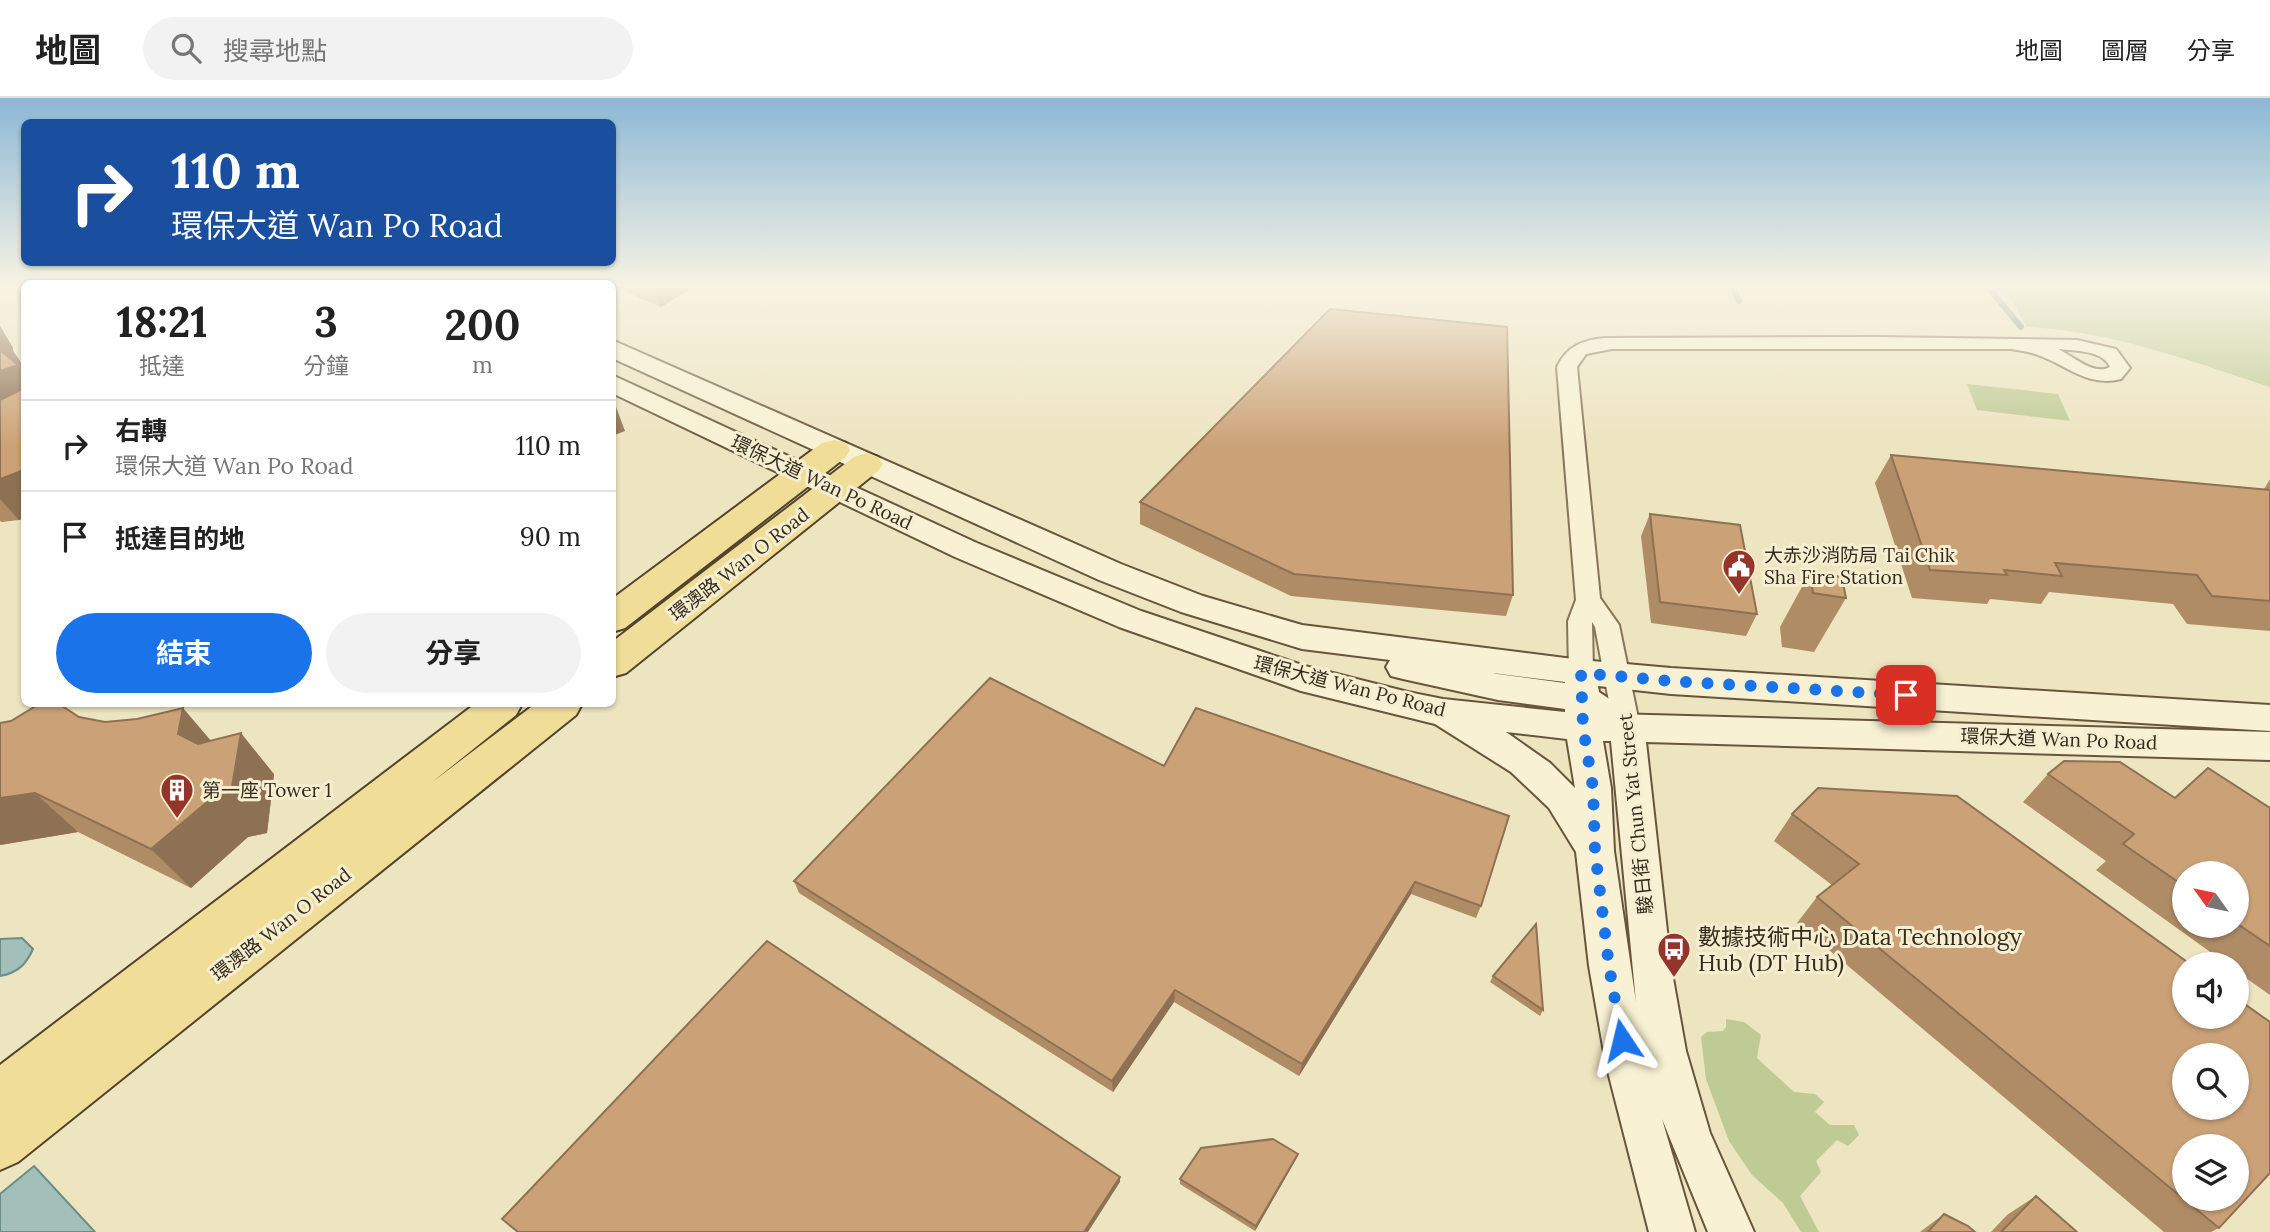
<!DOCTYPE html>
<html lang="zh-TW">
<meta charset="utf-8">
<style>
body{margin:0;font-family:Lora,"Noto Sans TC",serif;background:#f2f2f2;color:#222;height:100vh;display:flex;flex-direction:column;font-size:26px;white-space:nowrap}
*{box-sizing:border-box;margin:0}
p{font-size:23px;color:#767676}
.icon{flex:none;width:38px;height:38px;fill:none;stroke:currentColor;stroke-width:2;stroke-linecap:round;stroke-linejoin:round}
.map{position:relative;flex:1;overflow:hidden}
.sheet{position:absolute;left:21px;top:182px;width:595px;height:427px;display:flex;flex-direction:column;background:#fff;border-radius:10px;box-shadow:0 2px 5px #0004}
.sheet>*{flex:none}
.hud{position:absolute;left:21px;top:21px;width:595px;height:147px;border-radius:10px;box-shadow:0 2px 5px #0004;background:#1a4fa0;color:#fff;overflow:hidden}
.needle{width:46px;rotate:303deg}
.controls{position:absolute;left:2172px;top:763px;display:grid;gap:14px}
.controls a{display:grid;place-items:center;width:77px;height:77px;border-radius:50%;background:#fff;box-shadow:0 2px 5px #0004;font-size:35px}
.pin{position:absolute;display:grid;place-items:center;width:60px;height:60px;color:#fff;margin:-30px;border-radius:14px;box-shadow:0 4px 10px #0006}
.me{position:absolute;width:77px;margin:-38px;rotate:350deg;stroke-linejoin:round;filter:drop-shadow(0 0 5px #0008)}
.turn{display:flex;align-items:center;gap:24px;height:147px;padding:0 35px;font-size:32px}
.turn .icon{width:91px;height:91px;stroke-width:2.5}
.turn b{display:block;font-size:49px;line-height:60px}
.eta{display:flex;justify-content:space-evenly;align-items:center;height:119px;text-align:center}
.eta b{font-size:42px;font-weight:700;line-height:49px}
.action{display:flex;gap:14px;margin-top:auto;padding:14px 35px}
.action a{flex:1;height:80px;border-radius:42px;background:#1a73e8;color:#fff;font-size:28px;font-weight:700;line-height:80px;text-align:center}
.action a+a{background:#f2f2f2;color:#222}
ul{padding:0;list-style:none}
li{display:flex;align-items:center;gap:21px;height:91px;padding:0 35px;border-top:2px solid #e0e0e0}
li div{flex:1}
li b{display:block;font-size:26px}
li em{font-style:normal}
header{display:flex;align-items:center;gap:42px;box-sizing:border-box;height:98px;padding:0 35px;background:#fff;border-bottom:2px solid #e0e0e0}
header strong{font-size:33px}
nav{display:flex;gap:38px;margin-inline-start:auto;font-size:24px}
.search{width:490px;height:63px;background:#f2f2f2;display:flex;align-items:center;gap:18px;box-sizing:border-box;padding:0 24px;border-radius:38px;color:#767676;font-size:26px}
.map>svg:first-child{display:block}
</style>
<header>
<strong>地圖</strong>
<div class="search"><svg class="icon" aria-label="search" viewBox="0 0 24 24"><circle cx="10" cy="10" r="6"/><path d="M15 15l6 6"/></svg>搜尋地點</div>
<nav><a>地圖</a><a>圖層</a><a>分享</a></nav>
</header>
<div class="map">
<svg width="2270" height="1134" viewBox="0 0 2270 1134">
<rect width="100%" height="100%" fill="#ede4c0"/>
<!-- green -->
<path fill="#bfcb95" d="M2004,189H2270V289C2190,263 2112,233 2027,229Z
M1967,286L2058,296L2070,323L1977,312Z
M1726,921L1744,924L1761,937L1757,960L1794,994L1815,996L1824,1004L1815,1014L1830,1027H1854L1859,1037L1848,1048L1837,1042L1816,1063L1821,1074L1800,1098L1819,1134H1801L1783,1105L1752,1077L1729,1043L1706,981L1701,939L1707,934L1723,933L1726,929Z"/>
<!-- water -->
<path fill="#a3bfba" stroke="#6b8d88" stroke-width="2" d="M22,840L33,851C26,867 17,875 0,878V841Z
M34,1068L95,1134H0V1096Z"/>
<g fill="none" stroke-linecap="round" stroke-linejoin="round">
<!-- stream -->
<path stroke="#6b8d88" stroke-width="6" d="M1733,189L1739,203
M1988,189L2021,229"/>
<defs>
<path id="street" d="M1876,239L2077,242L2116,251L2130,270L2121,281C2090,289 2070,270 2043,259C2033,254 2022,253 2011,251H1612L1586,256L1577,269L1600,500L1619,527L1640,630L1636,637L1627,640L1618,637L1614,630L1595,529L1592,524L1593,574L1590,581L1581,583L1572,581L1569,574L1568,523L1576,502L1557,269C1567,248 1583,242 1605,240ZM2058,251C2075,253 2103,252 2110,269C2094,278 2073,258 2058,251Z"/>
<path id="secondary" d="M612,242L1121,466L1203,498L1302,527L1581,562L1671,570L2270,607V633L1671,596L1598,588L1599,594L1611,602L1616,611L1613,616L2270,634V662L1646,644L1671,869L1686,953L1710,1035L1754,1134H1708L1662,1021L1695,1134H1649L1606,966L1589,868L1576,754L1549,710L1511,674L1435,626L1301,593L1119,529L955,459L612,295V277L977,445L1141,513L1305,568L1408,594L1443,601L1565,614V611L1498,602L1403,581L1391,578L1386,569L1390,562L1302,551L1181,514L1099,482L612,260ZM1493,575L1565,584V585L1498,576ZM1506,634L1567,641L1575,690L1550,665ZM1603,643H1611L1636,904L1614,753L1611,690Z"/>
<path id="primary" d="M834,342L846,345L850,352L846,359L625,530L612,534V501L822,345Z
M866,355L878,359L883,366L878,373L626,575L612,579V544L854,359Z
M475,606H522L516,617L431,685L535,606H582L576,617L18,1064L0,1072V967Z"/>
</defs>
<!-- street casing -->
<use href="#street" stroke="#867559" stroke-width="4"/>
<!-- secondary casing -->
<use href="#secondary" stroke="#67563c" stroke-width="4"/>
<!-- primary casing -->
<use href="#primary" stroke="#53432d" stroke-width="4"/>
<!-- street -->
<use href="#street" fill="#f8f1d3" fill-rule="evenodd"/>
<!-- secondary -->
<use href="#secondary" fill="#f8f1d3" fill-rule="evenodd"/>
<!-- primary -->
<use href="#primary" fill="#f0de98" fill-rule="evenodd"/>
</g>
<!-- wall -->
<path fill="#af8b66" fill-rule="evenodd" d="M615,189H693L661,209Z
M0,228L13,250V253L20,263L24,274V420L19,422L2,424L0,423Z
M1891,357L2264,391L2270,381V533L2187,526L2173,506L2049,494L2041,506L1990,501L1987,506L1912,500L1875,385Z
M1140,404L1513,497L1506,518L1291,498L1140,426Z
M1650,416L1757,516L1746,538L1651,525L1641,438Z
M1810,474L1846,500L1814,554L1782,549L1780,529Z
M79,619L211,643L274,676L267,735L248,739L191,790L78,734L0,747V625Z
M1164,668L1481,808L1476,820L1411,796L1299,978L1174,904L1113,994L799,795L794,783Z
M2048,676L2175,700L2270,710V897L2236,873V866H2227L2096,772L2106,763L2023,704ZM2184,775H2236V828H2184Z
M1818,690L2219,1130L2211,1134H2164L1797,825L1817,799L1832,787L1774,743L1792,716Z
M1493,878L1543,912L1540,918L1490,884Z
M1296,1061L1255,1133L1180,1086V1081Z
M2036,1098L2077,1134H1991L2007,1117Z
M1944,1116L1975,1134H1920Z"/>
<!-- shaded-wall -->
<path fill="#8e7153" d="M655,189H693L661,209Z
M0,228L13,250V253L20,263L24,274V319L0,327Z
M612,298L625,333L612,338Z
M21,373L24,377V420L19,422L0,401V381Z
M183,610L218,651L214,676L178,636Z
M241,635L274,676L267,735L248,739L191,790L151,751Z
M35,695L78,734L0,747V700Z
M1415,784L1411,796L1299,978L1302,966Z
M1175,892L1174,904L1113,994L1112,983Z
M1298,1056L1296,1061L1255,1133L1256,1128Z
M1120,1079V1084L1088,1134H1084Z"/>
<!-- building -->
<path fill="#cba277" stroke="#8e7153" stroke-width="2" fill-rule="evenodd" d="M1330,211L1507,229L1513,497L1294,476L1140,404Z
M0,252L18,267L0,273Z
M24,290V374L21,373L0,381V302Z
M1891,357L2270,392V503L2212,498L2197,477L2055,465L2062,478L2004,472L2007,477L1930,472Z
M1650,416L1740,427L1757,516L1660,504Z
M1810,474L1842,479L1846,500L1813,495Z
M990,580L1164,668L1196,610L1509,718L1481,808L1415,784L1302,966L1175,892L1112,983L794,783Z
M39,606H59L79,619L105,624L137,621L183,610L178,636L198,646L241,635L231,695L212,700L151,751L35,695L0,700V625L11,623Z
M2064,663L2120,664L2175,700L2208,670L2270,710V848L2236,825V775H2184V788L2123,746L2134,736L2048,676Z
M1818,690L1957,698L2190,866H2184V919H2236V900L2270,924V1075L2219,1130L1817,799L1859,766L1792,716ZM2184,957H2236V1010H2184ZM2184,1048H2236V1101H2184Z
M1536,826L1543,912L1493,878Z
M767,843L1120,1079L1084,1134H518L502,1121Z
M1273,1041L1298,1056L1256,1128L1180,1081L1201,1050Z
M2036,1098L2077,1134H2001Z
M1944,1116L1968,1128L1975,1134H1928Z"/>
<!-- sky -->
<linearGradient id="sky" x2="0" y2="1"><stop stop-color="#8cb8d6"/><stop offset="0.54" stop-color="#f7f3e3"/><stop offset="1" stop-color="#f7f3e3" stop-opacity="0"/></linearGradient>
<rect width="2270" height="348" fill="url(#sky)"/>
<g fill="none" stroke-linecap="round" stroke-linejoin="round">
<!-- route -->
<path stroke="#1a73e8" stroke-width="12" stroke-dasharray="0 21.6" d="M1622,942L1609,868L1595,753L1593,690L1583,629L1581,575L1671,583L1906,597"/>
</g>
<!-- icons -->
<defs>
<symbol id="civic-pin" viewBox="-11 -11 22 30"><path d="M0 17L-7.5 6A9.5 9.5 0 1 1 7.5 6Z" fill="#94342a" stroke="#f5eed0"/><path d="M-.6-6.5H3V-4.5H.6V-3L4-1V1h2V6H-6V1h2V-1L-.6-3ZM-1.2 2.5V6h2.4V2.5Z" fill="#fff"/></symbol>
<symbol id="building-pin" viewBox="-11 -11 22 30"><path d="M0 17L-7.5 6A9.5 9.5 0 1 1 7.5 6Z" fill="#94342a" stroke="#f5eed0"/><path d="M-4-6H4V6H1V3H-1V6H-4ZM-2.5-4.3h1.7v1.8h-1.7ZM.8-4.3h1.7v1.8H.8ZM-2.5-1h1.7V.8h-1.7ZM.8-1h1.7V.8H.8Z" fill="#fff"/></symbol>
<symbol id="bus-pin" viewBox="-11 -11 22 30"><path d="M0 17L-7.5 6A9.5 9.5 0 1 1 7.5 6Z" fill="#94342a" stroke="#f5eed0"/><path d="M-5-6H5V4H4V6H2V4H-2V6H-4V4H-5ZM-3.5-4V0h7V-4ZM-3.5 1.2v1.5H-2V1.2ZM2 1.2v1.5H3.5V1.2Z" fill="#fff"/></symbol>
</defs>
<g fill-rule="evenodd">
<use href="#civic-pin" x="1720" y="449" width="38" height="52"/>
<use href="#building-pin" x="158" y="673" width="38" height="52"/>
<use href="#bus-pin" x="1655" y="832" width="38" height="52"/>
</g>
<g text-anchor="middle" dominant-baseline="central" stroke-width="6" stroke-linejoin="round" paint-order="stroke">
<!-- street labels -->
<g font-size="19" fill="#362b1d" stroke="#f5eed0">
<text transform="translate(822 384) rotate(25)">環保大道 Wan Po Road</text>
<text transform="translate(739 466) rotate(-38)">環澳路 Wan O Road</text>
<text transform="translate(1350 588) rotate(14)">環保大道 Wan Po Road</text>
<text transform="translate(2059 641) rotate(2)">環保大道 Wan Po Road</text>
<text transform="translate(1635 716) rotate(-96)">駿日街 Chun Yat Street</text>
<text transform="translate(281 826) rotate(-38)">環澳路 Wan O Road</text>
</g>
<!-- poi labels -->
<g font-size="19" fill="#362b1d" stroke="#f5eed0" text-anchor="start">
<text x="1764" y="457">大赤沙消防局 Tai Chik<tspan x="1764" dy="22">Sha Fire Station</tspan></text>
<text x="202" y="692">第一座 Tower 1</text>
</g>
<!-- near-poi labels -->
<g font-size="23" fill="#362b1d" stroke="#f5eed0" text-anchor="start">
<text x="1698" y="838">數據技術中心 Data Technology<tspan x="1698" dy="26">Hub (DT Hub)</tspan></text>
</g>
</g>
</svg>
<div class="controls">
<a><svg class="needle" viewBox="-14 -14 28 28"><path d="M0-13l5 13h-10z" fill="#e53935"/><path d="M0 13l5-13h-10z" fill="#767676"/></svg></a>
<a><svg class="icon" aria-label="sound" viewBox="0 0 24 24"><path d="M4 9h4l5-4v14l-5-4H4zM17 9q2 3 0 6"/></svg></a>
<a><svg class="icon" aria-label="search" viewBox="0 0 24 24"><circle cx="10" cy="10" r="6"/><path d="M15 15l6 6"/></svg></a>
<a><svg class="icon" aria-label="layers" viewBox="0 0 24 24"><path d="M12 4l9 5-9 5-9-5zM3 14l9 5 9-5"/></svg></a>
</div>
<div class="pin" style="left:1906px;top:597px;background:#d93025"><svg class="icon" aria-label="arrive" viewBox="0 0 24 24"><path d="M6 21V4h12l-3 4 3 4H6"/></svg></div>
<svg class="me" style="left:1622px;top:942px" viewBox="-20 -20 40 40"><path d="M0-17L14 15 0 8-14 15z" fill="#1a73e8" stroke="#fff" stroke-width="4"/></svg>
<div class="hud">
<div class="turn"><svg class="icon" aria-label="right" viewBox="0 0 24 24"><path d="M7 20v-9h11M14 6l5 5-5 5"/></svg><div><b>110 m</b>環保大道 Wan Po Road</div></div>
</div>
<section class="sheet">
<div class="eta">
<div><b>18:21</b><p>抵達</p></div>
<div><b>3</b><p>分鐘</p></div>
<div><b>200</b><p>m</p></div>
</div>
<ul>
<li><svg class="icon" aria-label="right" viewBox="0 0 24 24"><path d="M7 20v-9h11M14 6l5 5-5 5"/></svg><div><b>右轉</b><p>環保大道 Wan Po Road</p></div><em>110 m</em></li>
<li><svg class="icon" aria-label="arrive" viewBox="0 0 24 24"><path d="M6 21V4h12l-3 4 3 4H6"/></svg><div><b>抵達目的地</b></div><em>90 m</em></li>
</ul>
<div class="action"><a>結束</a><a>分享</a></div>
</section>
</div>
